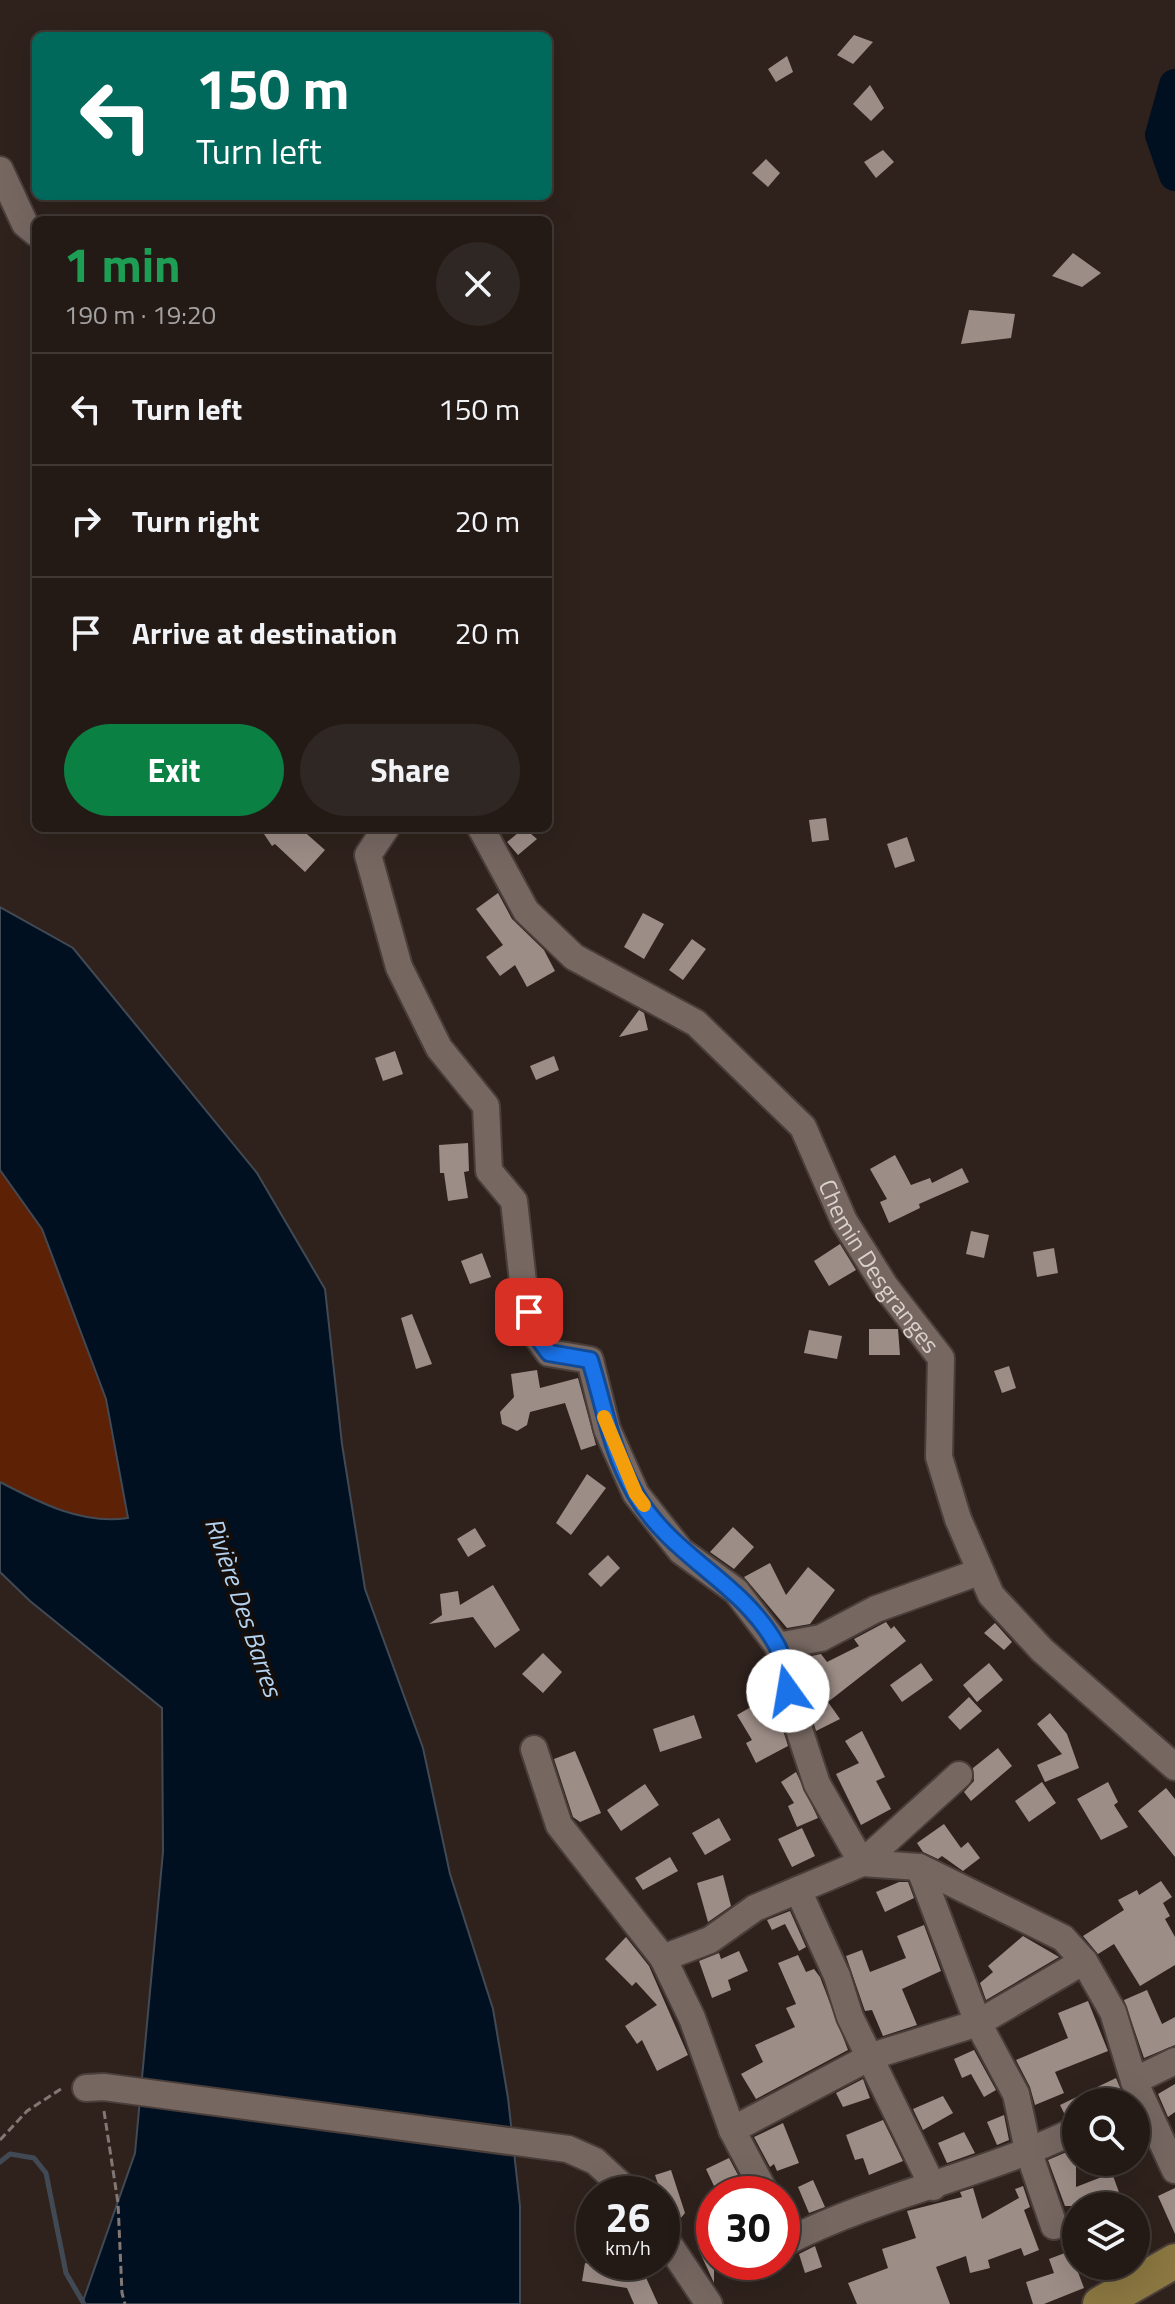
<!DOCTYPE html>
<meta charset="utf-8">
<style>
body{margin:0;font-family:"Titillium Web",sans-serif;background:#2f2723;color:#f1f3f6;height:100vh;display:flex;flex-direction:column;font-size:30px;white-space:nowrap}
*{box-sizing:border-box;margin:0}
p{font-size:26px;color:#a3a1a1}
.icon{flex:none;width:44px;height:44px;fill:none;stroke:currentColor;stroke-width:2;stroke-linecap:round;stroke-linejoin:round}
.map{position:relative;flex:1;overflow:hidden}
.panel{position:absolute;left:32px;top:216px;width:520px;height:616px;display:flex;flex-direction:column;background:#231a16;border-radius:12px;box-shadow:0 8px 32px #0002,0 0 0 2px #403835}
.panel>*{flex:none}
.hud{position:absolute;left:32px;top:32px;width:520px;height:168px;border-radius:12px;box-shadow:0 8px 32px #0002,0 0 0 2px #403835;background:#00695c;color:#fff;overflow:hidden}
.controls{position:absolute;left:1062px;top:2088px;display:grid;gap:16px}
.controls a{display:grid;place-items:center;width:88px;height:88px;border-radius:50%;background:#231a16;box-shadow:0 8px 32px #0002,0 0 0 2px #403835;font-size:40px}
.speed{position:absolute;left:576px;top:2176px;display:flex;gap:16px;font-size:40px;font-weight:700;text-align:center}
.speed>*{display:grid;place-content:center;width:104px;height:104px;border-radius:50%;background:#231a16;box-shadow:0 8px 32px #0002,0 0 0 2px #403835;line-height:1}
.speed small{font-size:20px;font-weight:400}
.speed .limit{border:12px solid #d22;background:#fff;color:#111}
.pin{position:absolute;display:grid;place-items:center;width:68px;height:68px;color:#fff;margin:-34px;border-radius:16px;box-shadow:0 4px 12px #0006}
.me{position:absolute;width:88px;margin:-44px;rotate:347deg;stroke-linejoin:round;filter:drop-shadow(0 0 6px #0008)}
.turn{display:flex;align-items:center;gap:28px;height:168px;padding:0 32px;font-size:36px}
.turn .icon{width:104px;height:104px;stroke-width:2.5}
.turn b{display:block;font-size:56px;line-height:68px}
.round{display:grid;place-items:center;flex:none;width:84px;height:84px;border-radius:42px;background:#2f2723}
.headline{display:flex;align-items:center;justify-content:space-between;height:136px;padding:0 32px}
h1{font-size:48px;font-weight:700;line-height:60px;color:#1e9e55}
.primary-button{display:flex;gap:16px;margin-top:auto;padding:16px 32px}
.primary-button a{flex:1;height:92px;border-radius:48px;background:#0b8043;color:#fff;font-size:32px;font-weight:700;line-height:92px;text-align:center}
.primary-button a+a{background:#2f2723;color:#f1f3f6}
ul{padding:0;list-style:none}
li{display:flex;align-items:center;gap:24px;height:112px;padding:0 32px;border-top:2px solid #403835}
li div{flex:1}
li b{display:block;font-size:30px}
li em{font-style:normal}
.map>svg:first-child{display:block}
</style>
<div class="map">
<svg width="1175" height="2304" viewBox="0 0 1175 2304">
<rect width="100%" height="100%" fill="#2f221d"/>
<!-- green -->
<path fill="#5d2106" d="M0,1170L42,1229L106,1399L128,1519L96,1521L32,1499L0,1482Z"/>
<!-- water -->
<path fill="#001020" stroke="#414a54" stroke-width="2" d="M0,907L73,948L257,1173L325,1289L342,1444L365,1589L423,1748L450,1874L493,2009L508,2098L520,2206V2304H82L135,2153L163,1852L162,1708L30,1601L0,1572V1482C40,1503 83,1525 128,1518L106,1399L42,1229L0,1170Z"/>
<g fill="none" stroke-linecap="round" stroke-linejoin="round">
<!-- stream -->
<path stroke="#414a54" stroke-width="5" d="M0,2162L10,2154L34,2158L46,2173L66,2273L84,2304"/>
<!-- river -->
<path stroke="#001020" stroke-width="32" d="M1175,85L1161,135L1175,175"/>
</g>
<!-- building -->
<path fill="#9d8d87" d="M854,35L873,42L853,64L837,55Z
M787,56L793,72L776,82L768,69Z
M870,85L884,108L871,121L853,104Z
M883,150L894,162L876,178L864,162Z
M766,159L780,173L768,187L752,173Z
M1073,253L1101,273L1082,287L1052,276Z
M969,310L1015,314L1011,338L961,344Z
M826,818L829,840L812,842L809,820Z
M260,828H300L325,850L305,872L275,844L272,846Z
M524,828L537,839L518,855L507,842Z
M907,837L915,861L895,868L887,844Z
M498,893L512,919L544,950L555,971L527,987L515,965L500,976L486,957L503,945L476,909Z
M643,913L664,924L644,959L624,947Z
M692,939L706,949L683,980L669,970Z
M639,1010L644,1013L648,1030L619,1037Z
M395,1051L403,1074L383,1081L375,1058Z
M554,1056L559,1070L536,1080L530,1066Z
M468,1143L469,1171L464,1172L468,1198L448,1201L444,1173H440L439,1145Z
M895,1155L911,1185L930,1178L932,1183L962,1168L969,1182L919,1204L920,1208L889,1223L880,1202L887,1199L870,1169Z
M971,1231L989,1235L984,1258L966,1254Z
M840,1244L856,1270L829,1286L814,1261Z
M1054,1248L1058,1273L1037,1277L1033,1252Z
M482,1253L491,1277L470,1284L461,1261Z
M412,1314L432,1364L416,1369L401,1318Z
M869,1329H898L900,1355H869Z
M809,1330L842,1336L837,1359L804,1353Z
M1009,1366L1016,1388L1002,1393L994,1371Z
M537,1370L540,1388L578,1378L596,1445L581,1450L565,1403L530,1412L527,1425L517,1431L502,1424L500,1412L514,1397L511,1374Z
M587,1474L606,1488L571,1535L556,1523Z
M733,1527L754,1547L734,1569L710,1552Z
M475,1528L486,1546L468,1557L457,1539Z
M608,1555L620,1568L601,1587L588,1574Z
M770,1563L786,1595L808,1567L835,1590L810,1624L787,1628L744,1577Z
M493,1585L520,1630L495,1648L473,1617L429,1624L442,1615L440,1594L458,1591L460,1605Z
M886,1622L891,1629L894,1626L906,1641L828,1702L840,1719L816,1731L809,1708L817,1704L797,1659L821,1654L827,1662L859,1646L854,1639Z
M995,1623L1012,1642L1004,1650L984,1633Z
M543,1653L562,1672L543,1693L522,1674Z
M921,1663L933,1680L902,1702L890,1685Z
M989,1663L1003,1680L977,1702L963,1685Z
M772,1695L788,1746L756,1763L746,1743L752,1740L737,1715Z
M969,1697L982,1711L960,1730L948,1717Z
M1050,1713L1067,1734L1079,1768L1045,1782L1037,1765L1062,1754L1037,1724Z
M694,1715L702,1738L660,1752L653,1729Z
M862,1731L885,1777L876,1781L891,1809L861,1825L836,1774L859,1763L845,1741Z
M998,1748L1012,1766L971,1801L964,1792L974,1781L973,1768Z
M575,1751L601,1813L580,1822L573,1817L554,1759Z
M796,1772L818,1818L797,1827L788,1806L794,1803L781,1782Z
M1042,1782L1056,1803L1029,1822L1015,1801Z
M1108,1782L1118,1802L1114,1805L1128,1827L1101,1840L1077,1799Z
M645,1784L659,1805L621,1831L607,1810Z
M1166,1788L1175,1799V1857L1138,1811Z
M719,1818L731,1840L705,1855L692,1833Z
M944,1824L961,1848L968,1842L980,1858L963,1871L942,1856L938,1859L923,1852L917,1843Z
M802,1828L815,1856L792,1867L778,1839Z
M670,1857L678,1871L643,1890L635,1878Z
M723,1875L731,1906L708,1922L697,1883Z
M1161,1881L1172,1897L1163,1903L1170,1916L1165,1919L1175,1937V1965L1140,1986L1114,1944L1098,1954L1083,1936L1124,1910L1118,1900L1137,1890L1139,1895Z
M899,1882H908L914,1898L885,1912L876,1892Z
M790,1911L806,1947L799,1951L785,1924L772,1930L767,1920Z
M924,1925L941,1971L902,1989L917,2025L883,2036L872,2010L865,2011L846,1956L862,1950L870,1972L906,1958L897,1936Z
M1023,1936L1059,1957L986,2000L980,1983L993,1972L988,1966Z
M626,1937L649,1966L688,2055L657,2071L642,2040L637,2044L625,2026L657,2005L636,1982L632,1986L605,1959Z
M739,1951L748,1971L728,1980L731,1990L712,1998L699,1961L719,1953L721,1959Z
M798,1955L806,1972L814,1969L820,1977L848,2050L756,2099L741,2074L763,2062L755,2045L795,2027L786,2008L796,2004L778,1963Z
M1147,1990L1162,2024L1175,2017V2045L1144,2058L1124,2000Z
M1088,2001L1108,2051L1055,2072L1064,2093L1035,2105L1030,2087L1016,2060L1068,2038L1058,2013Z
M974,2050L996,2090L984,2097L971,2074L962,2078L954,2059Z
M1116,2078L1123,2095L1108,2102H1076V2114L1066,2117L1060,2105Z
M863,2079L870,2098L843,2107L836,2093Z
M1175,2084V2112L1168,2117L1158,2094Z
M943,2096L953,2113L923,2130L913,2109Z
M1004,2115L1009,2140L997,2145L987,2122Z
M883,2120L903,2161L869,2175L863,2158L855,2160L846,2135Z
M783,2123L799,2163L777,2171L774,2164L770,2167L754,2137Z
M964,2132L975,2153L947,2163L938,2143Z
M1076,2148V2187L1112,2173L1124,2206H1065L1048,2160Z
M729,2158L738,2175L714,2186L706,2169Z
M671,2170L685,2213L675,2225L662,2218L665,2205L655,2175Z
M813,2180L825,2207L809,2213L798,2187Z
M1023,2186L1030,2207L1024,2210L1039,2250L1024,2256L1021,2248L988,2260L990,2268L970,2273L966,2256L936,2267L950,2304H857L848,2283L888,2268L882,2249L916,2238L907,2211L962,2197L960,2192L973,2188L982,2219L1019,2198L1015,2189Z
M1175,2188V2234L1158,2196Z
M714,2241V2283L698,2248Z
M815,2246L822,2267L805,2273L799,2254Z
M1070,2251L1084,2288L1044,2304H1033L1026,2282L1054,2273L1049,2259Z
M585,2263L637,2273L643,2271L658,2304H634L627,2288L582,2281Z"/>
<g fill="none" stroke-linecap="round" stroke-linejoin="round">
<defs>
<g id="minor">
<path d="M0,170L25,224L36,233"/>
<path d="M386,828L368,855L399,967L439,1048L486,1106L489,1171L514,1201L524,1291L535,1334L549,1353L590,1360L607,1429L636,1494L681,1551L736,1591L778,1646"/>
<path id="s1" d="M481,828L526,911L574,957L696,1023L803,1127L844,1221L885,1286L941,1358L939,1457L958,1519L991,1595L1042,1650L1175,1767"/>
<path d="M979,1572L876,1609L821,1638L778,1646L794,1714L817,1784L862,1863L919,1867L1063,1938L1084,1961L1113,2012L1134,2081L1175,2170"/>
<path d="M534,1749L559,1825L663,1958L710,1940L755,1908L862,1863L959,1775"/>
<path d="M919,1867L978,2023L1016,2094L1028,2150L1054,2226"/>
<path d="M798,1890L837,1976L850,2017L933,2187"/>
<path d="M663,1958L692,2018L732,2130L766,2194"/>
<path d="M1134,2081L1175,2061"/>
<path d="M86,2088L104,2087L568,2149L595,2161L631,2194"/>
<path d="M732,2130L872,2056L978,2023L1084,1961"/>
<path d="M782,2225L790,2240C882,2194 984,2175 1076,2130"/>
<path d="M662,2234L709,2304"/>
</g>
<path id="major" d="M1100,2304L1175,2261"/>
</defs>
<!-- minor casing -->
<use href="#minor" stroke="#4a3e3a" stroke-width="30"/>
<!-- major casing -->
<use href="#major" stroke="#4a3e3a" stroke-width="38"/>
<!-- path -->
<path stroke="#827773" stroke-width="3" stroke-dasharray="8 4" stroke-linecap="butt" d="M104,2111L118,2203L122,2293L125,2304
M0,2140L27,2111L64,2087"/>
<!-- minor -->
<use href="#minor" stroke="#766761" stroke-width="26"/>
<!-- major -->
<use href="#major" stroke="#8a7741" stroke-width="34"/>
</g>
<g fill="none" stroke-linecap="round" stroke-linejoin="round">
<defs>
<path id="route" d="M529,1312L535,1334L549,1353L590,1360C604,1405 611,1451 635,1493C671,1557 741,1581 776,1644C784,1657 785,1677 788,1691"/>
</defs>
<!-- route casing -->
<use href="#route" stroke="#114b97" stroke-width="20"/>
<!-- route -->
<use href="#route" stroke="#1a73e8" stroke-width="14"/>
<!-- slow -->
<path stroke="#f59e0b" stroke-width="14" d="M604,1417L636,1494L644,1505"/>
</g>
<g text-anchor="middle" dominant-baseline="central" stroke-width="8" stroke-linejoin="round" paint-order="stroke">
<!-- street labels -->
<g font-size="24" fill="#dad1cd" stroke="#130d0b">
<text stroke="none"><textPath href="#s1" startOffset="608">Chemin Desgranges</textPath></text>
</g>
<!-- water labels -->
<g font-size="26" font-style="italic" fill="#b3d2f0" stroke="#130d0b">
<text transform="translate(244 1607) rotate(71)">Rivière Des Barres</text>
</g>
</g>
</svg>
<div class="controls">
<a><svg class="icon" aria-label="search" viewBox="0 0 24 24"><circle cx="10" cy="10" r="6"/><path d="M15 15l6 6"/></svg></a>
<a><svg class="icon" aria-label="layers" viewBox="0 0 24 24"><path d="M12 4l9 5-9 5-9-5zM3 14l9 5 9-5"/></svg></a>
</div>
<div class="speed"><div>26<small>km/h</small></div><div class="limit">30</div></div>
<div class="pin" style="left:529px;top:1312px;background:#d93025"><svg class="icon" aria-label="arrive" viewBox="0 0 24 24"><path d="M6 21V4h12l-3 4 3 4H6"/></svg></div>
<svg class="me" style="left:788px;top:1691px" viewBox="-20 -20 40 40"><circle r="19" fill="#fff"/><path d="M0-13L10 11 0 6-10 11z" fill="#1a73e8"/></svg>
<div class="hud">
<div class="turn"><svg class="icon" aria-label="left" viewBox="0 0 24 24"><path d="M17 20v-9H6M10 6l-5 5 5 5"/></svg><div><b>150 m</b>Turn left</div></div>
</div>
<section class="panel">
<div class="headline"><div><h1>1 min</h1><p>190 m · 19:20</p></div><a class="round"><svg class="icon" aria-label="close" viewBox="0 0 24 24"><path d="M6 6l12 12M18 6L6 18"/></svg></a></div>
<ul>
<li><svg class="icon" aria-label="left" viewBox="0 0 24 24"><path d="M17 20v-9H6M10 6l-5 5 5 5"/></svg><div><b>Turn left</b></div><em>150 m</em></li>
<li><svg class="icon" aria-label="right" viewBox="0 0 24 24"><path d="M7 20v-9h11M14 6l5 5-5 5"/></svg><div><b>Turn right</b></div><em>20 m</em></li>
<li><svg class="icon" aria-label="arrive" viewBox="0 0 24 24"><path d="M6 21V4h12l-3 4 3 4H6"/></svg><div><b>Arrive at destination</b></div><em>20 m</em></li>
</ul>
<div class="primary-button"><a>Exit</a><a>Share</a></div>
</section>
</div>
